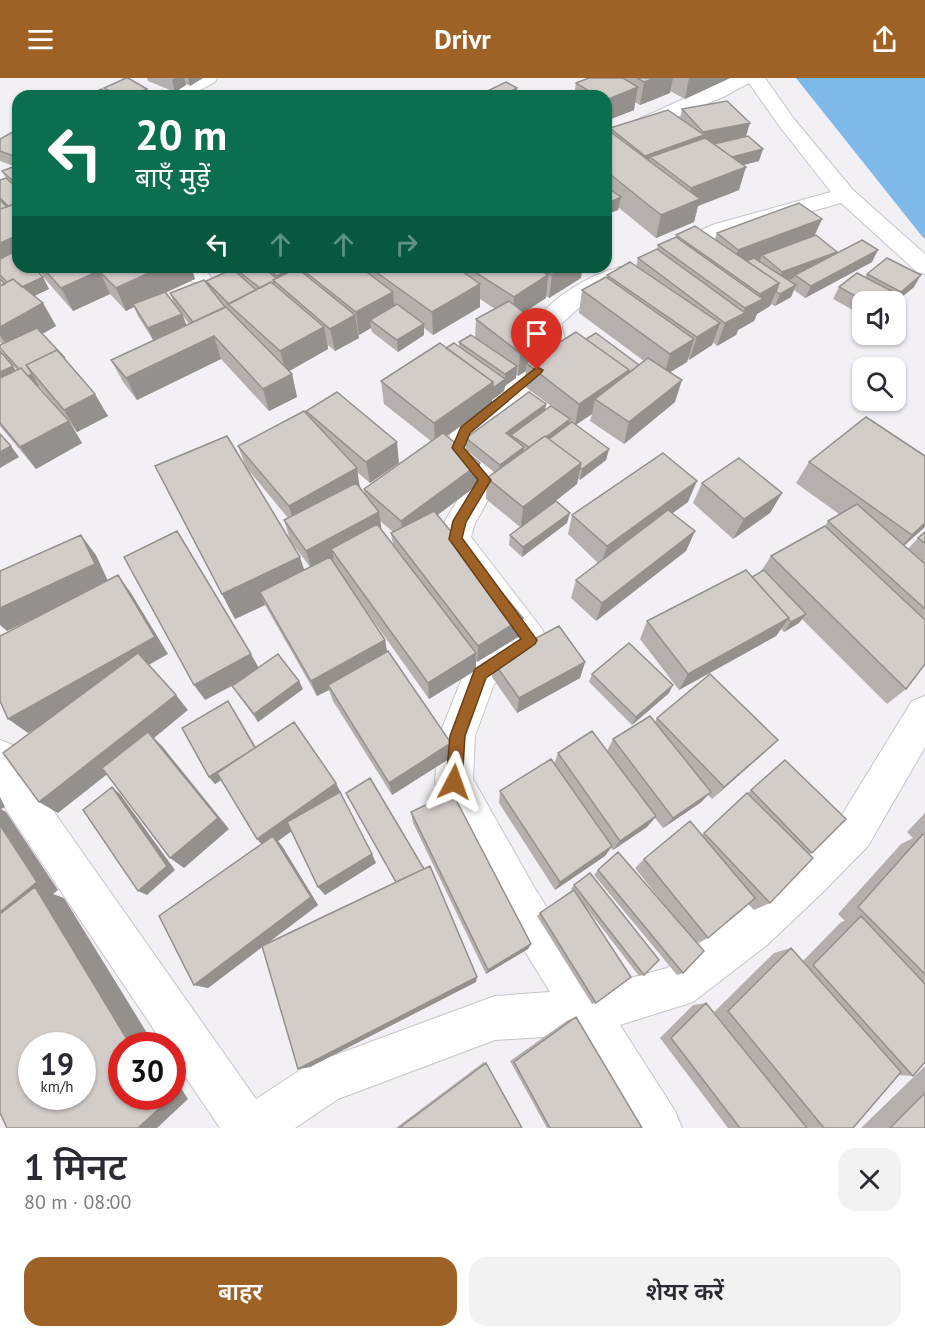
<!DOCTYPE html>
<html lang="hi">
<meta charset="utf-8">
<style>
body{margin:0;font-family:"PT Sans","Noto Sans Devanagari",sans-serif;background:#f2f2f3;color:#2b2b33;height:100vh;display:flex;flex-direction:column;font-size:22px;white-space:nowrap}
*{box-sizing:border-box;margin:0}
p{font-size:20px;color:#7c7c81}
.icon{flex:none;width:33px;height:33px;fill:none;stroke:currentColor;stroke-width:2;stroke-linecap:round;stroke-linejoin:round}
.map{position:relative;height:1050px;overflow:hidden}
.details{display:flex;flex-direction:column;background:#fff;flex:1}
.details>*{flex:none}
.top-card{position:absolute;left:12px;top:12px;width:600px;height:183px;border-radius:18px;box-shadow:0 2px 4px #0004;background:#0b6e4f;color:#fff;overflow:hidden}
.buttons{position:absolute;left:852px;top:213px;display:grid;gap:12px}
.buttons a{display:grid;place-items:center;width:54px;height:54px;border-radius:12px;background:#fff;box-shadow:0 2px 4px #0004;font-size:30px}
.speed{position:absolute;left:18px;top:954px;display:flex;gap:12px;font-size:30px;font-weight:700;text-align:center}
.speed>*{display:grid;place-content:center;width:78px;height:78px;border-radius:50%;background:#fff;box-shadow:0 2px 4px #0004;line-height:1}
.speed small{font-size:15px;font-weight:400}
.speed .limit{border:9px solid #d22;background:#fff;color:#111}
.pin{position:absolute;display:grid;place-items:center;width:51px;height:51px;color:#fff;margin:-62px -26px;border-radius:50% 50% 50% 0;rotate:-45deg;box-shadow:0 0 6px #0007}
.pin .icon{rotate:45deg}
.me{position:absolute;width:66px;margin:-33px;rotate:4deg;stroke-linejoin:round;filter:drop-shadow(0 0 4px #0008)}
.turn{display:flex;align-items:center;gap:21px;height:126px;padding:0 24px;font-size:27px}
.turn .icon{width:78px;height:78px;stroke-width:2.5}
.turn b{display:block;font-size:42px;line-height:51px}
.lanes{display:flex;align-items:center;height:57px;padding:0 24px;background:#0003;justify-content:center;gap:30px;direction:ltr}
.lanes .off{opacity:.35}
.round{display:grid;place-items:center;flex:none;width:63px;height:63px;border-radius:18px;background:#f2f2f3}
.headline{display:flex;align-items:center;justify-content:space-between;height:102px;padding:0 24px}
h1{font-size:36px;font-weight:600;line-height:45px}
.primary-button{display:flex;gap:12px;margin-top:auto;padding:12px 24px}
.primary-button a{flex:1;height:69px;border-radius:18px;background:#9f6226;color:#fff;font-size:24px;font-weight:600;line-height:69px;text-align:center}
.primary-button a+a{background:#f2f2f3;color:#2b2b33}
header{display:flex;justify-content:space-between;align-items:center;height:78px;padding:0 24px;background:#9f6226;color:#fff;font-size:27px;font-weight:600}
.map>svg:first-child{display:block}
</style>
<header><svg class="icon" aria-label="menu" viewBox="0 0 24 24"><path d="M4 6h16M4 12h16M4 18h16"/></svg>Drivr<svg class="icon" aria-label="share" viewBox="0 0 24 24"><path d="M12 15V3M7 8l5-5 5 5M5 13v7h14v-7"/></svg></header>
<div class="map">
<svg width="925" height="1050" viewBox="0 0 925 1050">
<rect width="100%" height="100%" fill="#f2f0f5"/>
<!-- water -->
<path fill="#7fb9ea" d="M796,0H925V161L921,157Z"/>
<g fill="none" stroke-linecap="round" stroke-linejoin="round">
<defs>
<path id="minor" d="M194,0H217L215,4L189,18H164L167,14Z
M730,0H765L794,41L853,112L925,176V196L917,194L841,125L731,156L675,180L667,182L659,180L655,175L659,170L715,146L831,114L780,49L749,5L725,18L606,70V56Z
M177,189H203L211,199L208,204C193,208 185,201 177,189Z
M620,189L629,192L632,197L629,202L580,229L561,246L569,276L565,282L477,359L473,369L500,402L475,445L471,459L542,551L547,562L542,573L494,606L475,658L473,701L534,809L597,909L667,890L737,837L796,785L840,740L912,623L925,618V669L868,768L824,813L767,867L693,924L620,947L675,1033L682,1050H631L575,957L495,962L338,1021L295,1050H220L172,979V968H165L7,733L0,719V662L13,667L35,707L256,1021L308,987L495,918L550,914L504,839L435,704L439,658L468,585L508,558L439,461L445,443L469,403L444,371L455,346L542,273L535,245C552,218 590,197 620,189Z"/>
</defs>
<!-- minor casing -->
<use href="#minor" stroke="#c6c4c9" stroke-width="2"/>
<!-- minor -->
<use href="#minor" fill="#fff" fill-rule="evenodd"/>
</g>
<!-- wall -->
<path fill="#b5b0ae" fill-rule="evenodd" d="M147,0H203L190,8L186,6V7L175,14L148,3Z
M589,0H730L685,21L670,13V15L640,27L635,24L634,32L606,43V18H574L576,5Z
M104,10L147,11L150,18H87L105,13Z
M682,31L746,58L759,83L743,87L739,112L698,128L694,144L656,160L619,130L618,132L610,135L608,150L606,151V53H610V50L680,40Z
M18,51V189L49,211L34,218L43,225L56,248L42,256L66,283L108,338L77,354L71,346L82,365L36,391L0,348V273L15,293L17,292L6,280L0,270L2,266L0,264V102L6,100L2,93L14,88L0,83V61ZM38,308H39L62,335Z
M822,141L814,158L836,176L872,184L805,220L794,212L791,219L775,228L771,226L770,228L757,236L754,243L738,252L736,257L717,268L713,264L712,267L689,282L688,280L687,284L670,294L675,324L624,366L590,343L592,336L576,347L609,371L606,382L580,402L578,401L577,406L539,436L567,445L522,479L509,467L510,457L520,449L486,421L487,400L494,394L466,372V360L546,326L545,332L551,328L524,308L526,293L518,298L516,297V300L505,308L504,313L492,322V326L447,358L480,405L437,437L523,540L520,558L477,584L476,583V592L429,621L353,514L385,562L387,573L452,679L392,717L333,623L329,612L317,618L265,527L235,541L155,388L304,492L310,489L290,462L284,442L288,440L246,389L238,368L307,337L306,333L399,385L370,405L357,394L360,411L365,417L364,411L431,363L384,326L381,303L446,270L459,269V264L475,260L476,241L495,231L480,221V229L433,257L424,250V257L398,274L372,254L371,250L359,257L358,256L359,260L335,273L328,267V271L289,293L292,296L297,319L269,333L221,281L137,322L123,304L111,282L165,257L153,262L138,238L134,229L126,233L110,216L73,233L45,201L38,189H103L100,191L102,193L111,189H191L195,201L166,214L174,225L170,215L207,207L206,203L238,195L237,192L265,191L264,189H582L581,200L549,220L546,218V220L524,234L550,270L586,261L639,287L644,283L579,235L582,212L607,200V197L636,189L638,180L657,171L658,167L676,159V157L715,161L717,155ZM183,238L189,246L186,247ZM380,443L393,454L391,455L393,467L381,452Z
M867,196L914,209L896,224H862V237L833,221L839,209L865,199Z
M925,378V449L904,468L908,471L918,460L925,454V586L906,611L887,626L802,541L799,545L784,554L781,551L776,558L679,612L640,561L647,543L752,499L760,495L771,478L825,448L828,443L839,436L796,405L809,384Z
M702,405L782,415L770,435L733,461L693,425Z
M688,424L672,435L695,453L686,473L596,543L571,520L576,502L598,485L568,456L572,437Z
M493,583L585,584L580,600L517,635L492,599Z
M258,590L299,603L303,611L258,644L232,608L205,622Z
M592,596L669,615L632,647L589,604Z
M233,630L256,669L342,717H341L376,785L325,817L291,753L278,763L282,768L318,827L268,865L396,804L346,715L477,899L476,904L310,989L298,991L262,869L208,910L194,907L262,766L221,702L215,706L209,699Z
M657,640L764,675L712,721L708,717L700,725L663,750L655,740L647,749L613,772L611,770L605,778L555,812L499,725L500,713L554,686L558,675L607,673L613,661L655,644Z
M785,682L812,775L809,776L770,825L754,832L748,826L708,860L697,865L683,895L677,897L594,797L598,792L670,834L635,790L644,781L702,757L734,727Z
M411,734L531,866L528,871L486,896L413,745Z
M925,735V984L913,998L897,997L853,1050H807L714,934L774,875L791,870L803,883L841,844L845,843L838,836L901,766L913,760L907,754Z
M574,807L644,897L639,898L585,828L596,925L592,926L537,838L540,835L572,812L571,811Z
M706,925L807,1050H728L660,960L693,927Z
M576,939L642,1050H547L510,983L568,942Z
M484,984L486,985L522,1050H396Z
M925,988V1050H861Z"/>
<!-- shaded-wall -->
<path fill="#94908d" d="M175,0H184L186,7L175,14L172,2Z
M188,0H203L190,8Z
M655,0H673L670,15L640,27L644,4Z
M689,0H730L685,21Z
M638,9L634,32L606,43V22Z
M517,10V18H502Z
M147,11L150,18H131Z
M750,45L743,68L650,79L646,99L640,101L645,78L702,58L703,54Z
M763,71L759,83L720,93L724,80Z
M746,89L739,112L698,128L694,144L656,160L661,137L686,127L691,110Z
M18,103V111L14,104Z
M621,119L618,132L610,135L608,150L606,151V130L610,124Z
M822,141L811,165L762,177L759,185L730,196L738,172Z
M18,157V186L0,194V165Z
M878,172L872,184L805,220L811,208Z
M837,174L831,186L795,197L794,200L779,206L770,228L757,236L754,243L738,252L736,257L717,268L725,245L743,236L745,230L758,223L760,216L777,206L782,194Z
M162,189H191L195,201L135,229L133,226L134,229L126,233L116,210Z
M293,189H297L299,199L280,210L277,198Z
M565,189H582L581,200L549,220L552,197Z
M101,192L100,194L110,216L73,233L61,210Z
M548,197L546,220L512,242L514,219Z
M921,197L914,209L896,224H895L901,214Z
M43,199L49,211L22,224L15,212Z
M480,206V229L433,257L432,234Z
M796,207L791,219L775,228L780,216Z
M393,214L395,237L370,242L371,250L359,257L356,234Z
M903,219L896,231V225Z
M43,225L56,248L11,274L0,257V249Z
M182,236L187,248L153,262L148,250Z
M355,237L359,260L335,273L330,251Z
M720,245L712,267L689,282L697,259Z
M424,246V257L398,274L397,262Z
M324,249L328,271L286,295L280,273Z
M552,256L549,278L526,285V293L518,298L520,275Z
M214,258L221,281L137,322L126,300Z
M694,261L687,284L664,298L670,276Z
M13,288L27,311L0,324V294Z
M517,288L516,300L505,308L504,313L492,322V326L435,366L434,345L493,304L505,301V296Z
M629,292V295L595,321L592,336L575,347L579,326Z
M32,296L39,308L33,311L26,299Z
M292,296L297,319L269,333L263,311Z
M682,302L675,324L624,366L629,344Z
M95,316L108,338L77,354L64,332Z
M546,326L544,337L511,357V362L506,355Z
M570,341L568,352L531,371Z
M69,343L82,365L36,391L20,369Z
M397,364L399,385L370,405L366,384Z
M11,368L19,379L0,390V374Z
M524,369L523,381L499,398L500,387Z
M609,371L606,382L580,402L582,391Z
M480,385V405L403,463L401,443Z
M581,385L577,406L521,450L523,429Z
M357,390L360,411L295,448L289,428Z
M697,403L688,424L601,487L607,468Z
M782,415L770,435L733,461L744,441Z
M379,434L382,454L331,471L334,480L312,492L306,473Z
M570,435L567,445L522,479L523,469Z
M925,445V449L894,476L912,457Z
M695,453L686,473L596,543L602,525Z
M81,457L96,477L109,505L7,553L0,547V530Z
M300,479L309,506L260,514L265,527L235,541L222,516Z
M118,497L131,515L168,576L28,655L8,641Z
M806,536L799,545L784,554L791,544Z
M523,540L520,558L477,584L478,568Z
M789,540L776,558L679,612L688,596Z
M385,562L388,579L328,607L329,612L317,618L311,603Z
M476,575V592L429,621L428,605Z
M251,576L260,592L205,622L194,607Z
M585,584L580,600L517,635L519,620Z
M299,603L303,611L258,644L254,636Z
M673,607L669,615L632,647L636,639Z
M176,617L188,632L154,660L162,668L229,751L184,790L170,780L153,660L58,735L39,724Z
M228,623L260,677L215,706L209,699Z
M778,662L764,675L712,721L724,709Z
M451,665L452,679L392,717L389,705Z
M336,705L342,717L278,763L282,768L318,827L208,910L194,907L266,771L257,761Z
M112,709L120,716L175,792L147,817L138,813Z
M711,714L700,725L663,750L673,740Z
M0,719L5,729L1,731L6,734L58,812L53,816L64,820L155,968H131L0,859Z
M656,738L647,749L613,772L620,763Z
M612,768L605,778L555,812L560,804Z
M372,776L376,785L325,817L318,809Z
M531,866L528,871L486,896L488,892Z
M477,899L476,904L310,989L298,991Z
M172,996L188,1021L157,1050H138L161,1018H172Z"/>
<!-- building -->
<path fill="#d3cdca" stroke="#94908d" stroke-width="1.5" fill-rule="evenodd" d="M126,0H128L147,11L131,18H118L104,10Z
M589,0H623L638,9L606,22V18H597L576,5Z
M637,0H655L644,4Z
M506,4L517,10L502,18H477Z
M101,11L114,18H87Z
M727,23L750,45L703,54L682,31Z
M668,32L704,57L645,78L610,50Z
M18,51V78L16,79L0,73V61Z
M608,52L700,121L661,137L606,93V53Z
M748,58L763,71L732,79L714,66Z
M705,60L746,89L691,110L650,79Z
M18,87V103L14,104L2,93Z
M6,100L18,111V125L8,128L0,120V102Z
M606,109L621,119L610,124L606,122Z
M0,122L7,129L0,131Z
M606,123L612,127L606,130Z
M18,125V157L0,165V131Z
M799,125L822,141L738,172L717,155Z
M695,148L779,205L760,216L676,157Z
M816,157L837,174L782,194L762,177Z
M676,159L763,221L745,230L658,167Z
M862,162L878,172L811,208L795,197Z
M657,171L745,235L725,245L638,180Z
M16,173L18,175V189H33L43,199L22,209L13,201L7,204L0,197V181Z
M754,180L796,207L780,216L776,214L779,205L747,183Z
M887,180L921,197L901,214L867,196Z
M630,184L720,245L697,259L607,197Z
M42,189H98L101,192L61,210Z
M111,189H162L116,210L100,194Z
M243,189H262L276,200L273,202L274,206L271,204L260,210L237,192Z
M266,189H293L277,198Z
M299,189H360L393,214L356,234Z
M369,189H456L480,206L432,234Z
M467,189H535L548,197L514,219Z
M538,189H565L552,197Z
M297,190L355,237L330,251L273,202Z
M233,191L256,212L229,226L206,203Z
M857,195L903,219L896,225V224H866L839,209Z
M606,199L694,261L670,276L582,212Z
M0,201L5,206L0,208Z
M13,201L43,225L0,249V208Z
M204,202L225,229L193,244L170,215Z
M271,204L324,249L280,273L228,226Z
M165,214L182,236L148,250L133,226Z
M509,223L552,256L520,275L476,241Z
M397,226L424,246L397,262L370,242Z
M226,229L292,296L263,311L214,258L126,300L111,282Z
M37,250L65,280L57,272L26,287L32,296L28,298L21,290L19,291L0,270V267Z
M576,254L629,292L579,326L526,285Z
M596,255L639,287L629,295V292L586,261Z
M471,257L517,288L505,296L459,264Z
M440,265L493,304L434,345L381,303Z
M454,265L505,301L493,310V304L446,270Z
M57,272L95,316L64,332L26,287Z
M0,273L13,288L0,294Z
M648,280L682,302L629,344L595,321Z
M21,290L69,343L20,369L0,345V300Z
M337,314L397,364L366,384L306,333Z
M529,314L546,326L506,355L524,369L500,387L466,360Z
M551,328L570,341L546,359L545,358L529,369L511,357Z
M304,333L357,390L289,428L238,368Z
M866,339L925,378V445L912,457L809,384Z
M572,344L609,371L582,391L580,390L581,385L549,361Z
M443,355L480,385L401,443L364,411Z
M0,356L11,368L0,374Z
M227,358L300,479L222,516L155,388Z
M545,358L581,385L523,429L487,400Z
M663,375L697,403L607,468L572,437Z
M739,380L782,415L744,441L702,405Z
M356,405L379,434L306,473L284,442Z
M556,423L570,435L523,469L510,457Z
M857,426L925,486V531L828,443Z
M668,432L695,453L602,525L576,502Z
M434,433L523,540L478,568L391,455Z
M377,446L476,575L428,605L331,471Z
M825,448L925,542V586L906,611L771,478Z
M177,453L251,576L194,607L124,479Z
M925,454V465L918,460Z
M81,457L95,486L0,530V493Z
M330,479L385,562L311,603L260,514Z
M746,492L789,540L688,596L647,543Z
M764,492L806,536L791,544L788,541L789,540L752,499Z
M118,497L155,559L8,641L0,623V558Z
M559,548L585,584L519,620L493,583Z
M629,565L673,607L636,639L592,596Z
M388,573L451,665L389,705L328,607Z
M138,575L176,617L39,724L3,675Z
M278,576L299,603L254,636L232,608Z
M710,596L778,662L724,709L657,640Z
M228,623L255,670L209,699L182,650Z
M650,638L711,714L673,740L613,661Z
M294,644L336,705L257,761L217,695Z
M592,653L656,738L620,763L558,675Z
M148,654L218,740L170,780L102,690Z
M551,681L612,768L560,804L500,713Z
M785,682L846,741L812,775L751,712Z
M370,700L424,791L396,804L346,715Z
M112,709L167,788L138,813L83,732Z
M340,714L372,776L318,809L287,744Z
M452,714L531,866L488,892L411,734Z
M747,715L813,780L770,825L704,755Z
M690,743L755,820L708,860L644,781Z
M0,747L37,804L0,834Z
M923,756L925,757V896L858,829Z
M273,758L311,819L194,907L159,838Z
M618,774L704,873L683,895L598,792Z
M430,788L477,899L298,991L262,868Z
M590,795L659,882L644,897L574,807Z
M35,809L131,968H122V1018H161L165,1025L138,1050H7L0,1035V836ZM32,968H82V1018H32Z
M574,812L631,899L596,925L540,835Z
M861,838L925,906V984L913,998L813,887Z
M791,870L901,994L853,1050H824L728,933Z
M706,925L807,1050H740L671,960Z
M576,939L642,1050H550L514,984Z
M486,985L522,1050H399Z
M925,1015V1050H890Z"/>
<!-- route -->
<path fill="#9f6226" stroke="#674019" stroke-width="1.5" d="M537,289L543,292L541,295L470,355L464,370L491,402L466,444L462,460L537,562L535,566L486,600L465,658L462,704L460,710L454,712L449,710L446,704L450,658L473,596L475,591L521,561L449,461L453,443L478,402L452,370L461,349Z"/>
</svg>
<div class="buttons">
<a><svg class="icon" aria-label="sound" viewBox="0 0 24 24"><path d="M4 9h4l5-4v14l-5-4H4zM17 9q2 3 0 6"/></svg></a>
<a><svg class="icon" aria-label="search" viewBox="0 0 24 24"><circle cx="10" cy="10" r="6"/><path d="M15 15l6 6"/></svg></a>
</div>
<div class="speed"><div>19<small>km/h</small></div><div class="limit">30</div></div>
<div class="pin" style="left:537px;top:292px;background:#d93025"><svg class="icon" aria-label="arrive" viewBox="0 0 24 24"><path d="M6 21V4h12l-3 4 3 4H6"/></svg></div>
<svg class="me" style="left:454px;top:704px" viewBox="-20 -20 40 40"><path d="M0-17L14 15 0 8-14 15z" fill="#9f6226" stroke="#fff" stroke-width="4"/></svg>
<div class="top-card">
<div class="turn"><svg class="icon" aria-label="left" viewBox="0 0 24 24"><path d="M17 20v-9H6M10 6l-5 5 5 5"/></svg><div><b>20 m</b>बाएँ मुड़ें</div></div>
<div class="lanes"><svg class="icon" aria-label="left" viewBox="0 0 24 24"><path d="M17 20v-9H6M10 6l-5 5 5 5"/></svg><svg class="icon off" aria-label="ahead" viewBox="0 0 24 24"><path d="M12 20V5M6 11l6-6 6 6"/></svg><svg class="icon off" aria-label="ahead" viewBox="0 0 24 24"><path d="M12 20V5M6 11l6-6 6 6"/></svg><svg class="icon off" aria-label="right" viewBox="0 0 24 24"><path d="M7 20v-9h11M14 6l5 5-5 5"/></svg></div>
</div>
</div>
<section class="details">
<div class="headline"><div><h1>1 मिनट</h1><p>80 m · 08:00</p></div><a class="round"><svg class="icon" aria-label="close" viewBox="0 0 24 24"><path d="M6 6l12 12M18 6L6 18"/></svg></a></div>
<div class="primary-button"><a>बाहर</a><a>शेयर करें</a></div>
</section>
